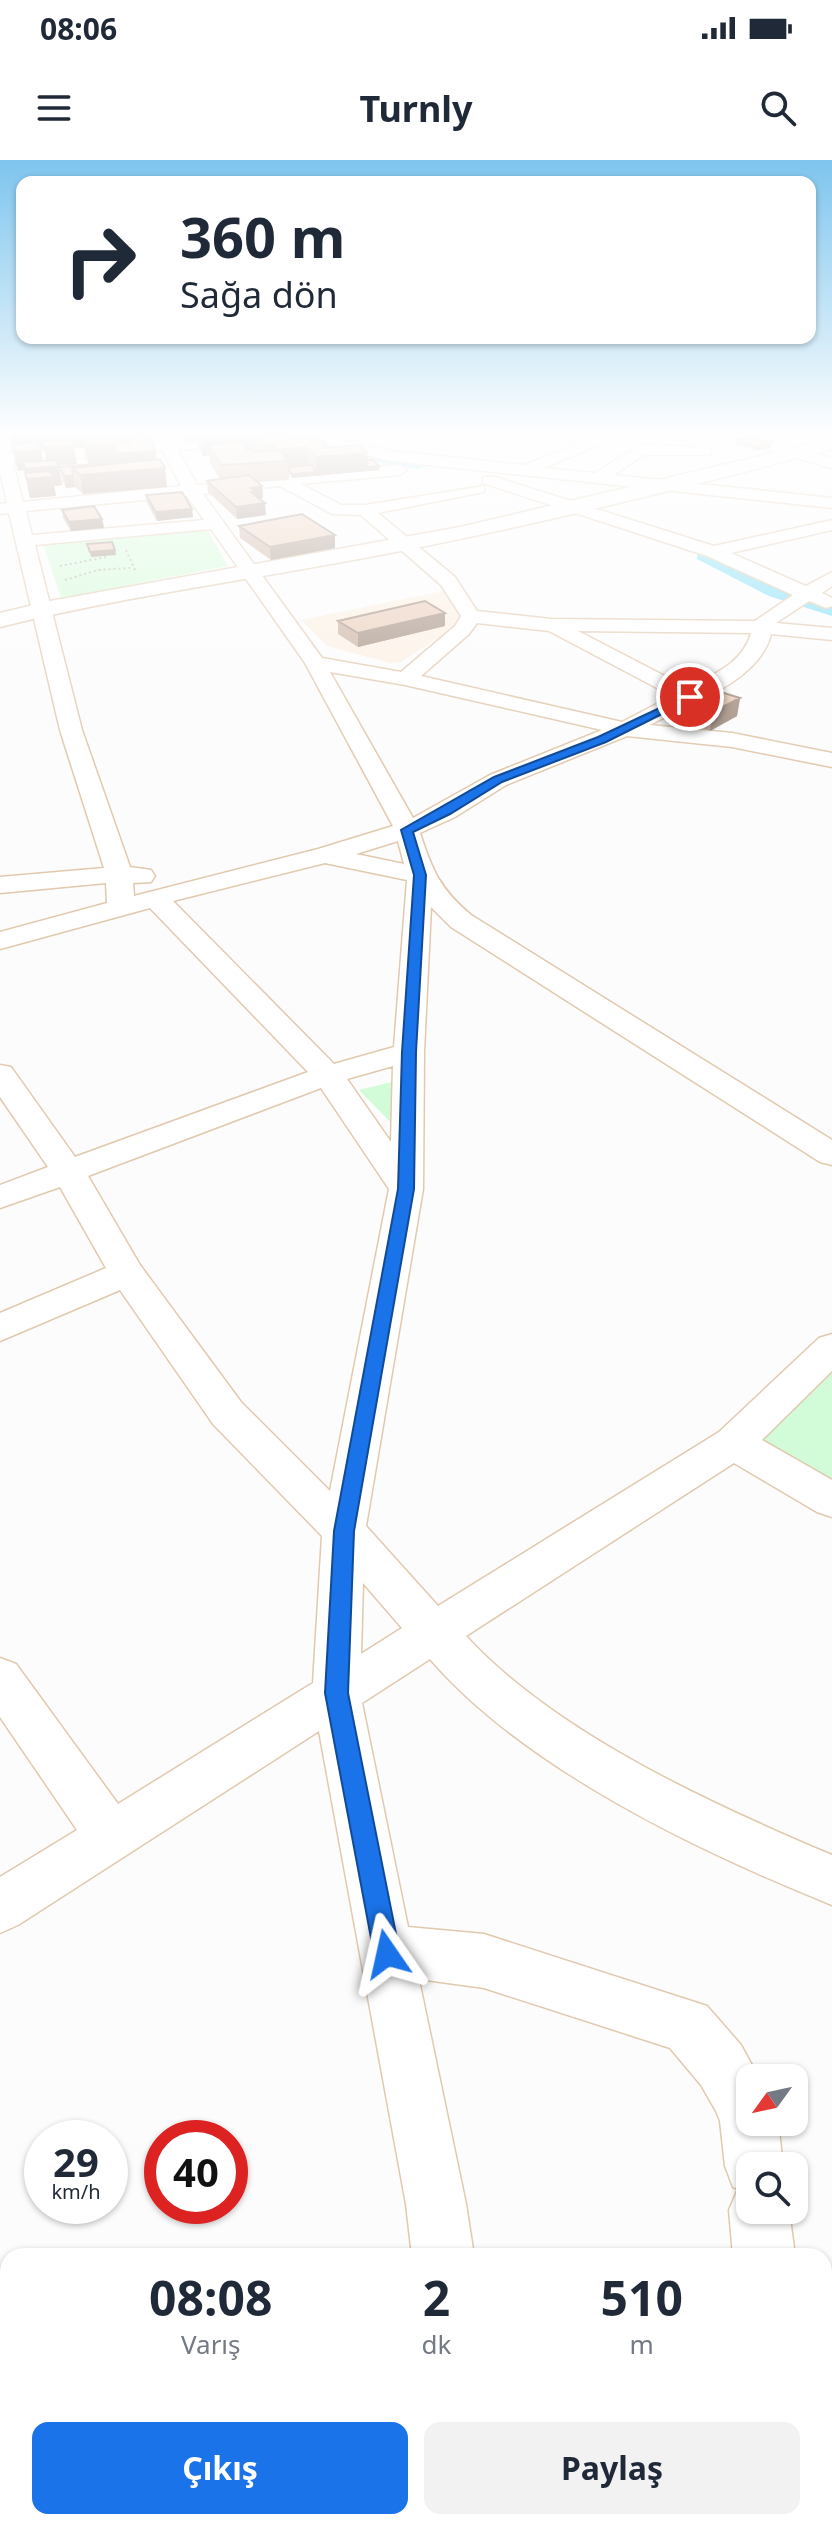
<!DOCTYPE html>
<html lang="tr">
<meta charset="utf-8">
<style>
body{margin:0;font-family:"Noto Sans",sans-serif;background:#f2f2f3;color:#1f2937;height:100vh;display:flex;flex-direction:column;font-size:30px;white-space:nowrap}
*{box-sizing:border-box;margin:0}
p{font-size:26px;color:#747a83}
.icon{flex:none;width:44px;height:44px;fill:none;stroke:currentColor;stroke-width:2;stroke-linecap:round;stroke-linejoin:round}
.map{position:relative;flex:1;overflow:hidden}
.drawer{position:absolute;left:0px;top:2088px;width:832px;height:282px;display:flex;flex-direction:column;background:#fff;border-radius:24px 24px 0 0;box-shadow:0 2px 6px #0004}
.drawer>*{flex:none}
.hud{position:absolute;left:16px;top:16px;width:800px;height:168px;border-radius:16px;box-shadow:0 2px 6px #0004;background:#fff;color:#1f2937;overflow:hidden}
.needle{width:52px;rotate:237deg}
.controls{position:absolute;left:736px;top:1904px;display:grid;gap:16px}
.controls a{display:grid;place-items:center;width:72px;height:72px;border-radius:16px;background:#fff;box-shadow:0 2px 6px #0004;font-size:40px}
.speed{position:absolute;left:24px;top:1960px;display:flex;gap:16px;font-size:40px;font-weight:700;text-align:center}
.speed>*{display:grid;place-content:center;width:104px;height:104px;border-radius:50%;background:#fff;box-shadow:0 2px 6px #0004;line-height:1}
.speed small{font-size:20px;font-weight:400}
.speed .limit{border:12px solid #d22;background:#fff;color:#111}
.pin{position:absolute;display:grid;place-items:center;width:68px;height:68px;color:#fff;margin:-34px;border:4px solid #fff;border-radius:50%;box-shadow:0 2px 8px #0007}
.me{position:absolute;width:88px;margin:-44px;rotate:349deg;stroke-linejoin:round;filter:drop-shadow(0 0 6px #0008)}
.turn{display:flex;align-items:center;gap:28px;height:168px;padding:0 32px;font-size:36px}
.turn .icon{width:104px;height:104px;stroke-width:2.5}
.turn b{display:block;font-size:56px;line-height:68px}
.eta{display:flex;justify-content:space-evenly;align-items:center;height:136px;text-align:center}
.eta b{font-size:48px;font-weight:700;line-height:56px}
.button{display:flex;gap:16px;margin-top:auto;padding:16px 32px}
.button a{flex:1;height:92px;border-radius:16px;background:#1a73e8;color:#fff;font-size:32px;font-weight:700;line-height:92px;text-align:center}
.button a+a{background:#f2f2f3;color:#1f2937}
.status{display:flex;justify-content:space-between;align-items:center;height:56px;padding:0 40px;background:#fff;direction:ltr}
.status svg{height:22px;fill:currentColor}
header{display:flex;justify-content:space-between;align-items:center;height:104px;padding:0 32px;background:#fff;font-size:36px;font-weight:700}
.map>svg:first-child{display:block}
</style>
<div class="status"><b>08:06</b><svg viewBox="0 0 49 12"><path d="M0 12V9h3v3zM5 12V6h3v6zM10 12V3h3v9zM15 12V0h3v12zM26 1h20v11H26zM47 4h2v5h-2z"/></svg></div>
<header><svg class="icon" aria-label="menu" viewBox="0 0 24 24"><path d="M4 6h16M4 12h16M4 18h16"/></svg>Turnly<svg class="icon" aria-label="search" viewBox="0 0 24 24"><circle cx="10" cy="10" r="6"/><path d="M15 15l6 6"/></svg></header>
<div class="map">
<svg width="832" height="2369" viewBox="0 0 832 2369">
<rect width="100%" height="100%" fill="#fcfcfc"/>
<!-- built -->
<path fill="#fcf0e3" d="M448,430L462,458L456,466L401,502L390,503L327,486L301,460Z"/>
<!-- green -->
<path fill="#d2fbd7" d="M207,369L228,406L61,438L43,383Z
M400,920L401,973L359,930Z
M832,1206V1326L752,1281Z"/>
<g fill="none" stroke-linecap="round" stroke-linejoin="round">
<!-- canal -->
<path fill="#80def6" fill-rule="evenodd" d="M321,285L419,301L426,305L419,309L316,292V286Z
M703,391L781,428L832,445V456L769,436L697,399V393Z"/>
<defs>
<path id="minor" d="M0,275L8,280L11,294L158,282L155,275H169L173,281L255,277V283L250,285L178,290L197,325L399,305L407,310L399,315L301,324L341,345H365L484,326V332L378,353L455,417L477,451L551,459L755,461L793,435L707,396L483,323V317H495L714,386L832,360V370L731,393L806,426L832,412V426L822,433L832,438V446L826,448L809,441L776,463L832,468V480L771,474C760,521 689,544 650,565L732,573L832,593V607L732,587L627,576L506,625L455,657L420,673C432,710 440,729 471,755L832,980V1005L820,1002L451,767L431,747L424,892L423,1029L366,1366L438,1446L719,1272L819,1178L832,1174V1211L762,1280L832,1320V1357L817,1352L734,1303L466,1476C555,1573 711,1644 832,1695V1745C698,1691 525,1609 430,1499L362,1543L408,1767L484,1774L707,1846L741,1885L759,1918H750V1962H778L783,2006H750V2050H789L795,2096H733L729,2050L738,2029L733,2027L725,2006L720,1961L716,1951L701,1925L670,1888L484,1828L426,1820H419L466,2044L474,2096H412L406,2044L319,1571L18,1765L0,1773V1717L77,1670L0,1557V1498L16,1504L118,1644L313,1523L322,1376L213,1264L120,1130L0,1181V1153L106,1108L60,1027L0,1048V1025L48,1007L0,937V905L11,907L75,997L308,912L150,748L0,789V772L107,743L106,723L0,733V717L104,708L60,570L9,353L0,354V344L7,343L0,312ZM163,291L181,326L23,342L13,303ZM280,326L332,354L361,355L441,425L461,456L455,466L401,512L322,498L203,334ZM187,336L204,360L32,375L26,351ZM211,369L305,503L393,666L318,689L134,736L133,723L151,722L155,716L151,710L130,707L82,570L35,385ZM477,463L549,471L672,536L622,562L421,516L469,474ZM578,471L751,473C743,503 714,514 688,528ZM330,512L405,525L602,570L490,615L413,658ZM398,681L404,704L356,694ZM325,703L407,720L394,887L334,904L173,741ZM393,906L391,982L347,919ZM321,928L389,1029L330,1331L241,1242L140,1105L88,1016ZM363,1423L402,1468L361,1494Z
M290,275H316L391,291L524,305L602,275H622L544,308L595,313L640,285L705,287L710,289V295H643L614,315L832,338V348L391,301L292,278Z
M456,275H472L463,280L458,279Z
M724,275H747L832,298V308L726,278Z
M427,2362H495V2369H427Z"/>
<path id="major" d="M832,279V289C691,326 549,362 406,390C271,417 134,434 0,467V453L50,441L460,367Z"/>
</defs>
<!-- minor casing -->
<use href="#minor" stroke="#e1c9ae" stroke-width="3"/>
<!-- major casing -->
<use href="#major" stroke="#e1c9ae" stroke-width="3"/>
<!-- path -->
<path stroke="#b2afab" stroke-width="2" stroke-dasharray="2 3" stroke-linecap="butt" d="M126,390L135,410
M60,406L106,397
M65,420L98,410L130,408"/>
<!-- minor -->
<use href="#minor" fill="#fff" fill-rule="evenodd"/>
<!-- major -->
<use href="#major" fill="#fff" fill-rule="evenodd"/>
</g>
<!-- wall -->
<path fill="#caaf9e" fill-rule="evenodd" d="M10,275H149L167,327L83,334L75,327L66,328L62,319L60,307L89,305L85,297L84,287L74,288L77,304L59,305L62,325L54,326L56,336L30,338L24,310L18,311L15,302ZM41,290H44L46,300L42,301Z
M182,275H293L295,278L327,286V288L367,300L379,306V310L292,318L289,314V320L257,322L262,326L263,338L259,339L266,355L237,359L208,332L207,321L220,319L210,303V295L203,296L198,286L197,282L187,283Z
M736,280L771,283V287L756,291L735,284Z
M146,335L193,357L157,361L147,343Z
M62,350L102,359L104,368L71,371L63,358Z
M239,366L335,388L271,400L240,378Z
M445,453V466L358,487L338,474V461Z
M740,538L737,556L710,571L676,558L678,540Z"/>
<!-- shaded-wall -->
<path fill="#a48f81" d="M11,275H126L127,284L114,285L117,302L89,305L86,286L83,279L84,287L74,288L77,304L48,306L43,281L44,290L14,292Z
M186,275H197V282L187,283Z
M200,275H255L256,292L209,285L210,295L203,296L202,277Z
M771,283V287L756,291V287Z
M274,285L275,302H265L264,286Z
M323,286H327L328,296L367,293V311L292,318V314L316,312V297Z
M307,287L308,306L289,307L288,301L277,290Z
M41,290L44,307L59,306L62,325L54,326L56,336L30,338L23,302L24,310L18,311L15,292Z
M155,291L157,308H165L167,327L83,334L80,315L120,312L117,294Z
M379,306V310L367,311V307Z
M64,316H73L75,327L66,328Z
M262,326L263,338L255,339L256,343L251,328Z
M265,343L266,355L237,359L236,347Z
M192,349L193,357L157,361L156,352Z
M102,359L104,368L71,371L69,362Z
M335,375V388L271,400L270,387Z
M115,390L116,395L91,397L90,392Z
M445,453V466L358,487V473Z
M740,538L737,556L710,571L713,552Z"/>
<!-- building -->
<path fill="#ebccb8" stroke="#a48f81" stroke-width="2" d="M126,275H149L155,291L117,294L114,284L86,286L83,279L118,276L122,284L130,283Z
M200,275H235L202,277Z
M256,275H293L295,278L319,276L327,286H323L324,288L360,285L367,293L316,297L307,287L277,290L274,285L264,286Z
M751,277L771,283L756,287L736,280Z
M72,279L74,286L44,288L43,281Z
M37,282L41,290L15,292L12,284Z
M241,282L246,289L254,292L280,290L288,301L221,305L209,285Z
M160,299L165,308L80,315L72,308Z
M57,300L59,306L25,309L23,302Z
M147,300L72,308L73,316H64L60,307Z
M367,300H373L379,306L367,307Z
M311,305L316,312L292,314L289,310V307Z
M50,311L53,317L27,319L25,313Z
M249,315L262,326L251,328L255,331L251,332L265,343L236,347L207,321Z
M182,332L192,349L156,352L146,335Z
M94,346L102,359L69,362L62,350Z
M302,354L335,375L270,387L239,366Z
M112,382L115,390L90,392L87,384Z
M425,441L445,453L358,473L338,461Z
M705,527L740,538L713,552L678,540Z"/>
<!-- sky -->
<linearGradient id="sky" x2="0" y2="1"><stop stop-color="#7ec5ee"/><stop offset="0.45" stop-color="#fefefe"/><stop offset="1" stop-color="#fefefe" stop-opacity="0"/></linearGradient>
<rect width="832" height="606" fill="url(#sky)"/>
<!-- route -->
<path fill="#1a73e8" stroke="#114b97" stroke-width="2" d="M687,535L696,537L606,582L502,622L450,654L413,672L426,715L416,892L414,1029L354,1371L348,1533L400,1794L396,1803L387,1807L378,1803L374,1794L325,1533L334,1371L398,1029L402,892L414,715L401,670L494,617L598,577Z"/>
</svg>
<div class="controls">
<a><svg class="needle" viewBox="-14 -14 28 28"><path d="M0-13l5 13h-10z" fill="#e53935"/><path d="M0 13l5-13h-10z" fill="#747a83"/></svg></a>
<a><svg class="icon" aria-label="search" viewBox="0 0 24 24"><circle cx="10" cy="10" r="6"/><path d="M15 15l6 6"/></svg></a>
</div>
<div class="speed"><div>29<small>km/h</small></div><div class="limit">40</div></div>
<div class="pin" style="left:690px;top:537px;background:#d93025"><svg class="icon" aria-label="arrive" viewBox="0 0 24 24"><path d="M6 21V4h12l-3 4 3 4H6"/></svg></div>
<svg class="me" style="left:387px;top:1794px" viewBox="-20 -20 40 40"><path d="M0-17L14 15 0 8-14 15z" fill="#1a73e8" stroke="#fff" stroke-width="4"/></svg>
<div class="hud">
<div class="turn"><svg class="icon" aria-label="right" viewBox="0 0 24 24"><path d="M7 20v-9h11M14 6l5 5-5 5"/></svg><div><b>360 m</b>Sağa dön</div></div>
</div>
<section class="drawer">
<div class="eta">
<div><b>08:08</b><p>Varış</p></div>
<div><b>2</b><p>dk</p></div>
<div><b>510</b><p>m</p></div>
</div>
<div class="button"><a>Çıkış</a><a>Paylaş</a></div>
</section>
</div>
